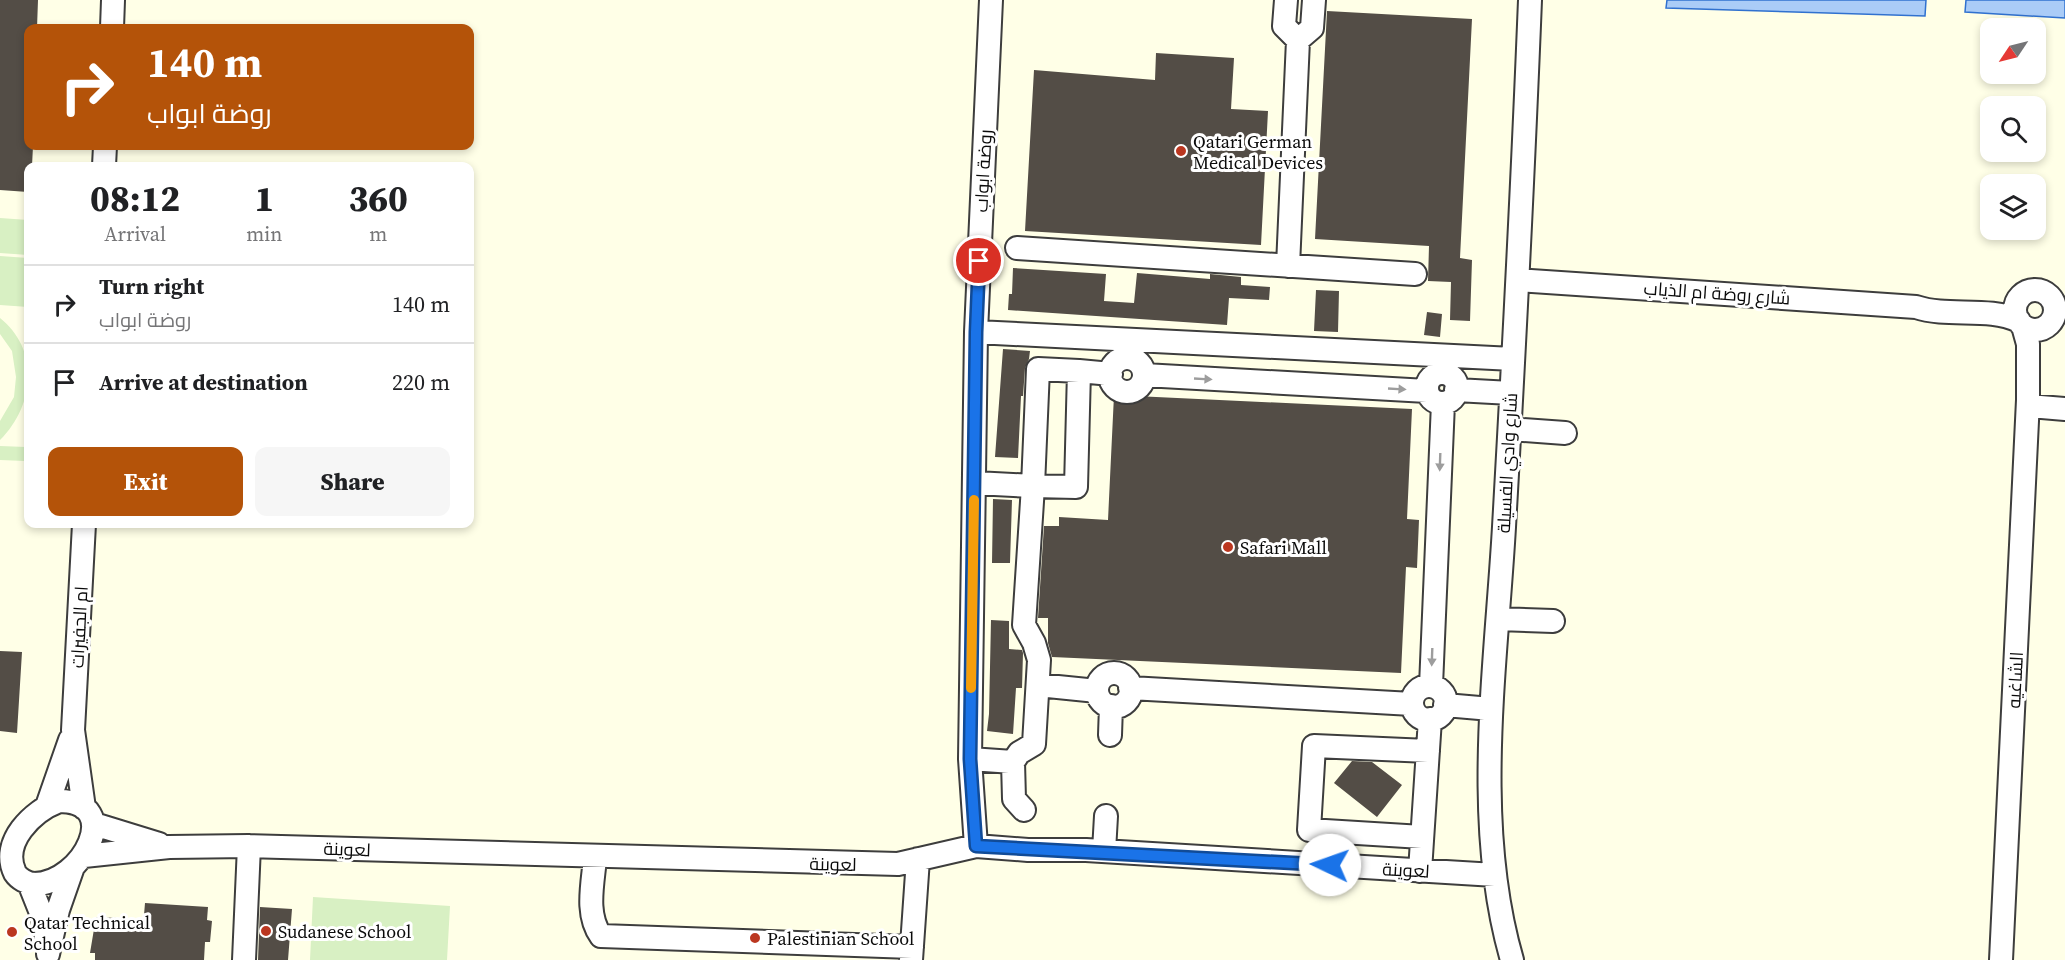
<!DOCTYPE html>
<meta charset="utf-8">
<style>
body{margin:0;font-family:"Source Serif 4",Cairo,serif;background:#f6f6f6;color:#202124;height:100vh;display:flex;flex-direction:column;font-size:22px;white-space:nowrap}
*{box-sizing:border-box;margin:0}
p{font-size:20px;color:#757577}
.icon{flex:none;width:33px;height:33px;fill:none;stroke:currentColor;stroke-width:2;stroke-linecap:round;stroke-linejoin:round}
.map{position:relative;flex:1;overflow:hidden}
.panel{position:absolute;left:24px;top:162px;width:450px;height:366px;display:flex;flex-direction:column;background:#fff;border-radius:12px;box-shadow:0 3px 9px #0003}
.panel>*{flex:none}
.top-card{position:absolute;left:24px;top:24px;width:450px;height:126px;border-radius:12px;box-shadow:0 3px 9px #0003;background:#b45309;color:#fff;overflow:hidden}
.needle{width:39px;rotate:235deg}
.tools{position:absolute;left:1980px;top:18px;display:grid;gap:12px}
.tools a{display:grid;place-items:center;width:66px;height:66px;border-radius:12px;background:#fff;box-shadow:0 3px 9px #0003;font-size:30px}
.pin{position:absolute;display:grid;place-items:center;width:51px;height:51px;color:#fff;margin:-26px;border:3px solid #fff;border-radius:50%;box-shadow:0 2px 6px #0007}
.me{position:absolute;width:66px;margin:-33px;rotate:273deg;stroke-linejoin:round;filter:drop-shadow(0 0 4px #0008)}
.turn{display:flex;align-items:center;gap:21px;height:126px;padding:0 24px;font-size:27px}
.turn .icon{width:78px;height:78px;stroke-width:2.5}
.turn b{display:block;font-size:42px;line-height:51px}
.eta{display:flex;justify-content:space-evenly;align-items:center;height:102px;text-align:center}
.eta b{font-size:36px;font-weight:800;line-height:42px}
.button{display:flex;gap:12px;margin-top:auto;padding:12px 24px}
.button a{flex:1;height:69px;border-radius:12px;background:#b45309;color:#fff;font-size:24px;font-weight:800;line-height:69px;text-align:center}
.button a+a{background:#f6f6f6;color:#202124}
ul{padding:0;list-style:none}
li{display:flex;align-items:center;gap:18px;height:78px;padding:0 24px;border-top:2px solid #e0e0e0}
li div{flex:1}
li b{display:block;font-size:22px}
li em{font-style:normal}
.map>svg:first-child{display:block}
</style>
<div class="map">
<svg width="2065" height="960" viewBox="0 0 2065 960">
<rect width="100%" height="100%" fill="#ffffe7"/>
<!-- pitch -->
<path fill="#d8f0c3" d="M0,218L28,220V255L0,253Z
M0,256L28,258V307L0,305Z
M0,318C40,350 35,405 0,440V421L14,397L16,377L12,351L0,334Z
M0,446L26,447L25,461L0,460Z
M313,897L450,906L447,960H310Z"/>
<!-- water -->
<path fill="#aaccf7" stroke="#3071cf" stroke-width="1.5" d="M1667,0H1926L1925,16L1666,8Z
M1966,0H2065V18L1965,12Z"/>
<!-- building -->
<path fill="#534d46" d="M0,0H38L37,28H28V146H33L32,166H28V192L0,190Z
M1327,11L1472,19L1460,258L1472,260L1470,321L1450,320L1451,282L1428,281L1429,246L1315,239Z
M1156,53L1234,58L1231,109L1268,111L1261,245L1025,231L1034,70L1155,80Z
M1013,268L1106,274L1104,301L1134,303L1137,273L1210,279V274L1241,277V285L1270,287L1269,300L1229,298L1227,325L1008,310L1009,294H1012Z
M1316,290L1339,291L1338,332L1314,331Z
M1427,312L1442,314L1440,337L1424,335Z
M1003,349L1030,351L1029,359L1025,368L1023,396H1021L1018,458L995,457Z
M1114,395L1412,409L1407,519L1419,520L1417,568L1406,567L1401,673L1052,657L1048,643V618H1038L1044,526H1059V517L1108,520Z
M993,499L1012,500L1010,563H992Z
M991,620L1009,621V649L1022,650L1023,653L1022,688H1016L1013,734L987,731L989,714Z
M0,651L22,652L17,733L0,731Z
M1352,761L1372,762L1402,785L1377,817L1334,783Z
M145,903L208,907L207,920L212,921L210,942H205L204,960H95V953H90L96,917L117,918V925L143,927Z
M260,907L292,909L288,960H258Z"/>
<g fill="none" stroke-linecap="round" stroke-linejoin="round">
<defs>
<path id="minor" d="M1286,0L1284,26L1298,40
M112,28L113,0
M104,166L105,146
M1017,248L1415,274
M1288,266L1298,40L1312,28L1314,0
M1518,280L1916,307C1949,318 1988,306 2019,321
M2015 310a20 20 0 1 1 40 0a20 20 0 1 1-40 0Z
M976,332L1513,359
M1110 375a17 17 0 1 1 34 0a17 17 0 1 1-34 0Z
M1427 388a15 15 0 1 1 30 0a15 15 0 1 1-30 0Z
M1144,375L1427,391
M1456,390L1511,393
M2028,406L2065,409
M1510,429L1565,433
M975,483L1033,486L1038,369L1079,371
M1498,619L1553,621
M1097 690a17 17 0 1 1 34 0a17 17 0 1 1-34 0Z
M1038,685L1097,691
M1431,686L1443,403
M1412 703a17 17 0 1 1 34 0a17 17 0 1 1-34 0Z
M1130,688L1412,704
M1445,705L1491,709
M1110,735L1111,706
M970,759L1013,762L1019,753L1034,744L1039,660L1034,643L1024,625L1033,486L1076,487L1079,371L1111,374
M1013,762L1014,799L1024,810
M59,801C125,801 83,884 34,884C27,883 19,879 15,873C0,842 33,811 59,801Z
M47,806L70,740
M84,808L73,730L84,524
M94,824L159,844
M1422,837L1309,830L1314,746L1428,751
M976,846L970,759L976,332L991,0
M1104,851L1106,816
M84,856L169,847L249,846L898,864L976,846L1028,850H1086L1495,875
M595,858C593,883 585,914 601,936L912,947
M1420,871L1430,719
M29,883L43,918L47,944
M48,954L58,910L73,867
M244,960L249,846
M911,960L918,859
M1512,960C1472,823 1496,667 1504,527C1514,351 1523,176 1530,0
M2001,960L2028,400V344L2023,326"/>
</defs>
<!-- minor casing -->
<use href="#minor" stroke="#3d3d3d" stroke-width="26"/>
<!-- minor -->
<use href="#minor" stroke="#fff" stroke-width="22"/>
</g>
<!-- one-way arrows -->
<defs><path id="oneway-solid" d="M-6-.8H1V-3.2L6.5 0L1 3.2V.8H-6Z" transform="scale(1.5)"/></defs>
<g fill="#9d9d9d">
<use href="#oneway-solid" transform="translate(1203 379) rotate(3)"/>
<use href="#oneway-solid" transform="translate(1397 389) rotate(3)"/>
<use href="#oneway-solid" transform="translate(1440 462) rotate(92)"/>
<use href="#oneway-solid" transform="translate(1432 657) rotate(92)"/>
</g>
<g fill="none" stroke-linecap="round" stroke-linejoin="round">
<defs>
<path id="route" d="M979,261L976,332L970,759L976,846L1330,865"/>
</defs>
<!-- route casing -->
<use href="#route" stroke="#114b97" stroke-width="15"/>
<!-- route -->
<use href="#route" stroke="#1a73e8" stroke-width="10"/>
<!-- slow -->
<path stroke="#f59e0b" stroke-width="10" d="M971,688L974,500"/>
</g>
<!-- markers -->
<g fill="#bb3720" stroke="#fff" stroke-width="2">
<circle cx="1181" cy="151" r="6"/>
<circle cx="1228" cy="547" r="6"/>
<circle cx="266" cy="931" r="6"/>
<circle cx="12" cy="932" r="6"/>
<circle cx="755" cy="938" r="6"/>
</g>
<g text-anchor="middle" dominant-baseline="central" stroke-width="6" stroke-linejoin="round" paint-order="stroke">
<!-- poi labels -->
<g font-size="18" fill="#0a0a0a" stroke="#fff" text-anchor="start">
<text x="1193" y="141">Qatari German<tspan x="1193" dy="21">Medical Devices</tspan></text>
<text x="1240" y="547">Safari Mall</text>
<text x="24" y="922">Qatar Technical<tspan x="24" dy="21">School</tspan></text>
<text x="278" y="931">Sudanese School</text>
<text x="767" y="938">Palestinian School</text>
</g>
<!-- street labels -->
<g font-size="18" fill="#0a0a0a" stroke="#fff">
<text transform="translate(983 171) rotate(-87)">روضة ابواب</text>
<text transform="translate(1717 293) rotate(4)">شارع روضة ام الذياب</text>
<text transform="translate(1507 463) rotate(-87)">شارع وادي الفسيلة</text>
<text transform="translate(79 627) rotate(-87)">ام الجفيرات</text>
<text transform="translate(2015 680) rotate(-87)">الشاغيه</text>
<text transform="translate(347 849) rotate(2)">لعوينة</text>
<text transform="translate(833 864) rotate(1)">لعوينة</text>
<text transform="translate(1406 870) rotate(3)">لعوينة</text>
</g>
</g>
</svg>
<div class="tools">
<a><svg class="needle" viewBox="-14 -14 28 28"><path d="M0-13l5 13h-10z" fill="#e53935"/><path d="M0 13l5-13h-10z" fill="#757577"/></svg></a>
<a><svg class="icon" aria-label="search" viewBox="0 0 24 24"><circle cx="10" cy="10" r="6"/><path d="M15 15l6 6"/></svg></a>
<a><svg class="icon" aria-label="layers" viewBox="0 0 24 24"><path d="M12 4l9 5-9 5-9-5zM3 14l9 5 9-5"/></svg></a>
</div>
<div class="pin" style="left:979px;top:261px;background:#d93025"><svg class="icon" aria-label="arrive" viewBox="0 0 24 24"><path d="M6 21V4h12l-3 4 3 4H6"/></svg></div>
<svg class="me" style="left:1330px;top:865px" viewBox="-20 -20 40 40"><circle r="19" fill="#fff"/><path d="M0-13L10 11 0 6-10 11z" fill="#1a73e8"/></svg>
<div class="top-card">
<div class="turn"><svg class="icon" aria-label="right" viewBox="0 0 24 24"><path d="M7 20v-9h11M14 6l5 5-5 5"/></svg><div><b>140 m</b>روضة ابواب</div></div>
</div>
<section class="panel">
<div class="eta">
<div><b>08:12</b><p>Arrival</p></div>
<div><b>1</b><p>min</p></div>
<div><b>360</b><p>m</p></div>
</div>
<ul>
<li><svg class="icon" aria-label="right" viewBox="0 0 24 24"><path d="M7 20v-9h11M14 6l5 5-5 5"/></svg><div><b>Turn right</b><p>روضة ابواب</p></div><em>140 m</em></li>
<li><svg class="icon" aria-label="arrive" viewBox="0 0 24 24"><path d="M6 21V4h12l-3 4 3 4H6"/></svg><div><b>Arrive at destination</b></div><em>220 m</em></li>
</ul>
<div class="button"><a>Exit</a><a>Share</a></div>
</section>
</div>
